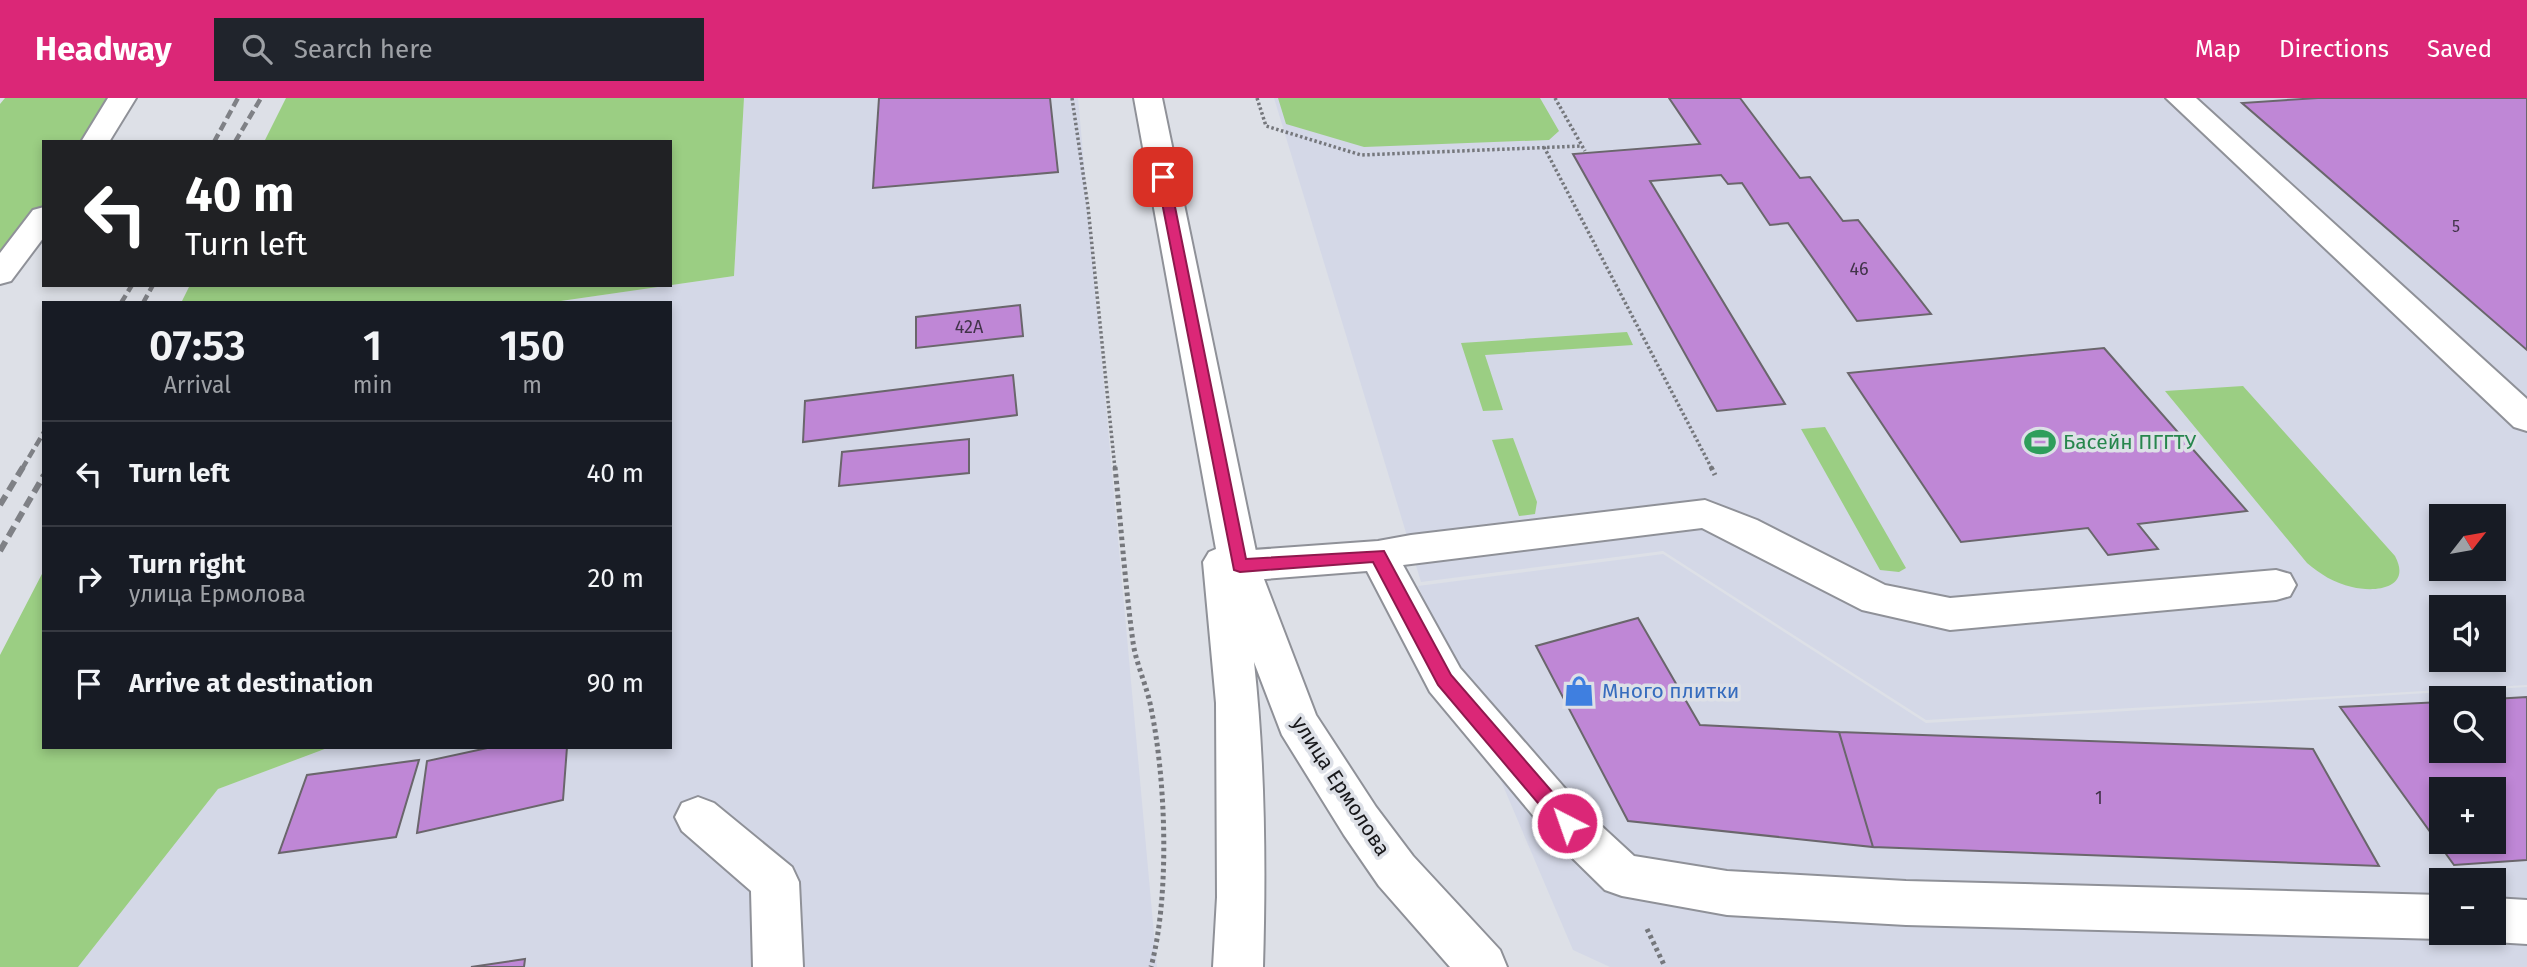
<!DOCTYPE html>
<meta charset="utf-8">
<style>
body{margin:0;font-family:"Fira Sans",sans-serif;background:#20242c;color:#f1f3f6;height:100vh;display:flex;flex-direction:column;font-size:26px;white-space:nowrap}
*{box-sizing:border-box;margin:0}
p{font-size:23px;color:#9ea1a6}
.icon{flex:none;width:38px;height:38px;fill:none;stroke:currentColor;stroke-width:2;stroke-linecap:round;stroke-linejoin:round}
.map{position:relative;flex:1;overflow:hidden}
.panel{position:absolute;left:42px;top:203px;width:630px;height:448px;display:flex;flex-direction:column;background:#171b24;border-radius:0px;box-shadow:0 4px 10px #0003}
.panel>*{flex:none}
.guide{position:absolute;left:42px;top:42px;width:630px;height:147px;border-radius:0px;box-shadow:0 4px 10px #0003;background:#202124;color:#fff;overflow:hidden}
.needle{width:46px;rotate:59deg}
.controls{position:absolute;left:2429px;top:406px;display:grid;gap:14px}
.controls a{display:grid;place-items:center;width:77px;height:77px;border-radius:0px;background:#171b24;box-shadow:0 4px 10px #0003;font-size:35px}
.pin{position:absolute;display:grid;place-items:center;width:60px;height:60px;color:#fff;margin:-30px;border-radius:14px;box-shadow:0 4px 10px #0006}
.me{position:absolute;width:77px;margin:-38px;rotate:319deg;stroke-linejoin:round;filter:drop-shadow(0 0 5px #0008)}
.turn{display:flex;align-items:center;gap:24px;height:147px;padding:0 28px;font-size:32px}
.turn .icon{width:91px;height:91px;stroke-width:2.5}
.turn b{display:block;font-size:49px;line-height:60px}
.eta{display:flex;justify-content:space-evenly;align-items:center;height:119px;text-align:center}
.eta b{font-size:42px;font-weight:600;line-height:49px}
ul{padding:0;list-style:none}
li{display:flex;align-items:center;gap:21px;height:105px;padding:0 28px;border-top:2px solid #363941}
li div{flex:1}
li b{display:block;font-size:26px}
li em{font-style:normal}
header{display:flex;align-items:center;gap:42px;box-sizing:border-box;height:98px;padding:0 35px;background:#db2777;color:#fff}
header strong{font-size:33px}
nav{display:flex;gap:38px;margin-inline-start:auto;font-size:24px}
.search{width:490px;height:63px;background:#20242c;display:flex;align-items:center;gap:18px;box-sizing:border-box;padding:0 24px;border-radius:0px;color:#9ea1a6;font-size:26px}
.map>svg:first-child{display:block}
</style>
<header>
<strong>Headway</strong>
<div class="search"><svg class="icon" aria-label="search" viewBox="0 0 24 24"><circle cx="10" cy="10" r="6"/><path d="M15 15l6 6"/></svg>Search here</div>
<nav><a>Map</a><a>Directions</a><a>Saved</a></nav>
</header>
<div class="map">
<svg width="2527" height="869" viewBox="0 0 2527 869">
<rect width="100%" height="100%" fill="#dde0e7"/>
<!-- built -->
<path fill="#d4d8e7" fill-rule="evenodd" d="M744,0H1078L1157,869H78L218,691L330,649H670V205H547L734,178Z
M1274,0H2527V587L1926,622L1663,453L1421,484ZM2441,418H2494V471H2441ZM2441,509H2494V562H2441Z
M1663,456L1926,625L2527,589V869H1610L1573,852L1418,488ZM2441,600H2494V653H2441ZM2441,691H2494V744H2441ZM2441,782H2494V835H2441Z"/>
<!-- green -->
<path fill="#9bce83" d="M5,0H122L95,44H44V122L0,186V6Z
M286,0H744L734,178L547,205H181L190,187H670V44H264Z
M1278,0H1540L1559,33L1549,42L1364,49L1286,26Z
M1627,234L1633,247L1485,257L1503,312L1483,313L1461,245Z
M2243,288L2395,458C2412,490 2376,495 2352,489C2334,485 2320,476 2307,465L2165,293Z
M1825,329L1906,470L1899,474L1880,472L1801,331Z
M1513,340L1537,404L1535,416L1519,418L1492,342Z
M44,472V649H330L218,691L78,869H0V557Z"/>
<!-- building -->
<path fill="#bf87d6" stroke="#6a666c" stroke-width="2" fill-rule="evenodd" d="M879,0H1050L1058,74L873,90Z
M1669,0H1740L1800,80L1810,79L1843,123L1858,122L1931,216L1857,223L1788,125L1770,127L1742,85L1728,86L1721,77L1650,83L1785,306L1717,313L1573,56L1700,46Z
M2318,0H2527V252L2242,5Z
M1020,207L1023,238L916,250V219Z
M2104,250L2247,413L2138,426L2158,451L2108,457L2088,430L1961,444L1848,275Z
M1013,277L1017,317L803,344L805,303Z
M969,341V375L839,388L842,354Z
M1638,520L1700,627L1839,634L1873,749L1628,723L1536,548Z
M2527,599V762L2454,767L2340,609L2441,604V653H2494V601ZM2441,691H2494V744H2441Z
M1839,634L2313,651L2379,768L1873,749Z
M492,649H567L563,702L417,735L427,663Z
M419,662L396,739L279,755L307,677Z
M525,861L524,869H471Z"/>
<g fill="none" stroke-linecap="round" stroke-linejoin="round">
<defs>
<path id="minor" d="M108,0H136L109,44H81Z
M2166,0H2196L2527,301V333L2514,329Z
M44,109V139L11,183L0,186V155L33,112Z
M1705,402L1757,422L1885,487L1950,500L2276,472L2290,476L2296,487L2290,498L2276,502L1950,532L1862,512L1702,430L1403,467L1460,570L1583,711L1634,758L1727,773L1906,783L2441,797V835H2458L2441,841L1906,827L1727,817L1622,798L1605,792L1551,739L1430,594L1367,473L1239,483L1225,478L1219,468L1225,458L1239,453L1378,443L1411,437Z
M698,699L714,705L792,769L799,784L803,869H753L751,793L682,733L675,719L682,705Z
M2494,800L2527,802V846L2494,844L2477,838L2475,835H2494Z"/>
<path id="major" d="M1134,0H1162L1259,468L1316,617L1376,709L1413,758L1500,852L1507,869H1450L1379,788L1344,737L1282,637L1254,564C1265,665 1266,768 1263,869H1213L1217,799L1216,605L1203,464L1209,454L1216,451Z"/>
</defs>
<!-- minor casing -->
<use href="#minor" stroke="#8f9198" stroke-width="4"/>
<!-- major casing -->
<use href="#major" stroke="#8f9198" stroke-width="4"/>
<!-- path-far1 -->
<path stroke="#75777c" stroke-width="3.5" stroke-dasharray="2.5 2.5" stroke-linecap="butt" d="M1072,0L1088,109L1115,371
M1257,0L1266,28L1361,57L1582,48
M1555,0L1585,53
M1544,49L1712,371"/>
<!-- path -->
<path stroke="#75777c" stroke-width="5" stroke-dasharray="3.5 3.5" stroke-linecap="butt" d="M1115,369C1121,427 1125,486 1133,544C1136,566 1147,588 1151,610C1166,682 1170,798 1151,869
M1711,369L1715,377
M1647,831L1665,869"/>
<!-- minor -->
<use href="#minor" fill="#fff" fill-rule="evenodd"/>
<!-- major -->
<use href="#major" fill="#fff" fill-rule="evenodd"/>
<!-- rail-far1 -->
<path stroke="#7f8186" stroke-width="4.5" stroke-dasharray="9 4.5" stroke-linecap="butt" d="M214,44L238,0
M235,44L261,0
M121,205L132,187
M143,205L153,187
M22,371L44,334"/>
<!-- rail -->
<path stroke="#7f8186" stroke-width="6" stroke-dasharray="11 6" stroke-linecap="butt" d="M0,407L23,369
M0,453L44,377"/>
</g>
<!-- route -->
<path fill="#db2777" stroke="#8e194d" stroke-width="2" d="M1163,75L1169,79L1246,461L1384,453L1451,577L1574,719L1576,725L1574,731L1567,733L1560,731L1438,587L1373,464L1240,474L1234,472L1157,79Z"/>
<!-- icons -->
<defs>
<symbol id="stadium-bare" viewBox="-9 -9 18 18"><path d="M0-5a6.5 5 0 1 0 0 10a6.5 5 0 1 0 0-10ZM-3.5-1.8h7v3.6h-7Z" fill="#2e9e5b" stroke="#dde0e7" stroke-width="2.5" paint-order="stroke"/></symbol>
<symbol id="shop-bare" viewBox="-9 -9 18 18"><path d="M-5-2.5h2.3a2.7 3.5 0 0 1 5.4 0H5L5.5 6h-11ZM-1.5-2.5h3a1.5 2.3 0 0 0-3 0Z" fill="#3f7fe0" stroke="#dde0e7" stroke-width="2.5" paint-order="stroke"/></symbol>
</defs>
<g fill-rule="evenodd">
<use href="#stadium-bare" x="2018" y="322" width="44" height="44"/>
<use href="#shop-bare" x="1557" y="571" width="44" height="44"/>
</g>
<g text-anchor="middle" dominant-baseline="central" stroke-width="7" stroke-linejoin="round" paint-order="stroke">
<!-- far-number labels -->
<g font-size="16" fill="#413349">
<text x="2456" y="128">5</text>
</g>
<!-- number labels -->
<g font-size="18" fill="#413349">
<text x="1859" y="171">46</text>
<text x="969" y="229">42А</text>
<text x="2099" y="700">1</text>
</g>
<!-- leisure labels -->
<g font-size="21" fill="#27864d" stroke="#dde0e7" text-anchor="start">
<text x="2063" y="344">Басейн ПГГТУ</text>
</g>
<!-- shop labels -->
<g font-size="21" fill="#366cbe" stroke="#dde0e7" text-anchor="start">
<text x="1602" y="593">Много плитки</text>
</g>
<!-- street labels -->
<g font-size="21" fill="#17171a" stroke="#dde0e7">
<text transform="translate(1341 688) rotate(57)">улица Ермолова</text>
</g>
</g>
</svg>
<div class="controls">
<a><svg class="needle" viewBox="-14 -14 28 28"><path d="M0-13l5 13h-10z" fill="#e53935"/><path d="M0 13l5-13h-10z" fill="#9ea1a6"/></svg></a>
<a><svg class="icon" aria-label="sound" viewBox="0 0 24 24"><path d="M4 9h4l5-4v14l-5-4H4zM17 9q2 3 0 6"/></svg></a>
<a><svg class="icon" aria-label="search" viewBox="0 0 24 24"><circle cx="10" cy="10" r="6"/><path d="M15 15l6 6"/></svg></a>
<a>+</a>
<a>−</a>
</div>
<div class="pin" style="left:1163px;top:79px;background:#d93025"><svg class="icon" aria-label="arrive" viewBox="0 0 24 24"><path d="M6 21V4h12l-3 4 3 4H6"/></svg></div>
<svg class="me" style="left:1567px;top:725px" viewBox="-20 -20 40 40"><circle r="17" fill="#db2777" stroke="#fff" stroke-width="3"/><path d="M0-11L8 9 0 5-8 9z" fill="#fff"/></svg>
<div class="guide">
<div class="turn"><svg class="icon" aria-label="left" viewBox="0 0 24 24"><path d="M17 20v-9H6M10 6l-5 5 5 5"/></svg><div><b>40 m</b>Turn left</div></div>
</div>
<section class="panel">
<div class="eta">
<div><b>07:53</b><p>Arrival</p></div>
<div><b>1</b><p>min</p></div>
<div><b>150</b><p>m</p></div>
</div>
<ul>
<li><svg class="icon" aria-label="left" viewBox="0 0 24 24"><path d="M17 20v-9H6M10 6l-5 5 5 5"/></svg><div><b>Turn left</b></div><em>40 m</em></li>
<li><svg class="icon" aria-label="right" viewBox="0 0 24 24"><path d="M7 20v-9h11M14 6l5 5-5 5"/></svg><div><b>Turn right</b><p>улица Ермолова</p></div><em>20 m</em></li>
<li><svg class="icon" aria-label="arrive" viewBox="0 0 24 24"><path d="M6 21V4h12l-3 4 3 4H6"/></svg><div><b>Arrive at destination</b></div><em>90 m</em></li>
</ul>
</section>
</div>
